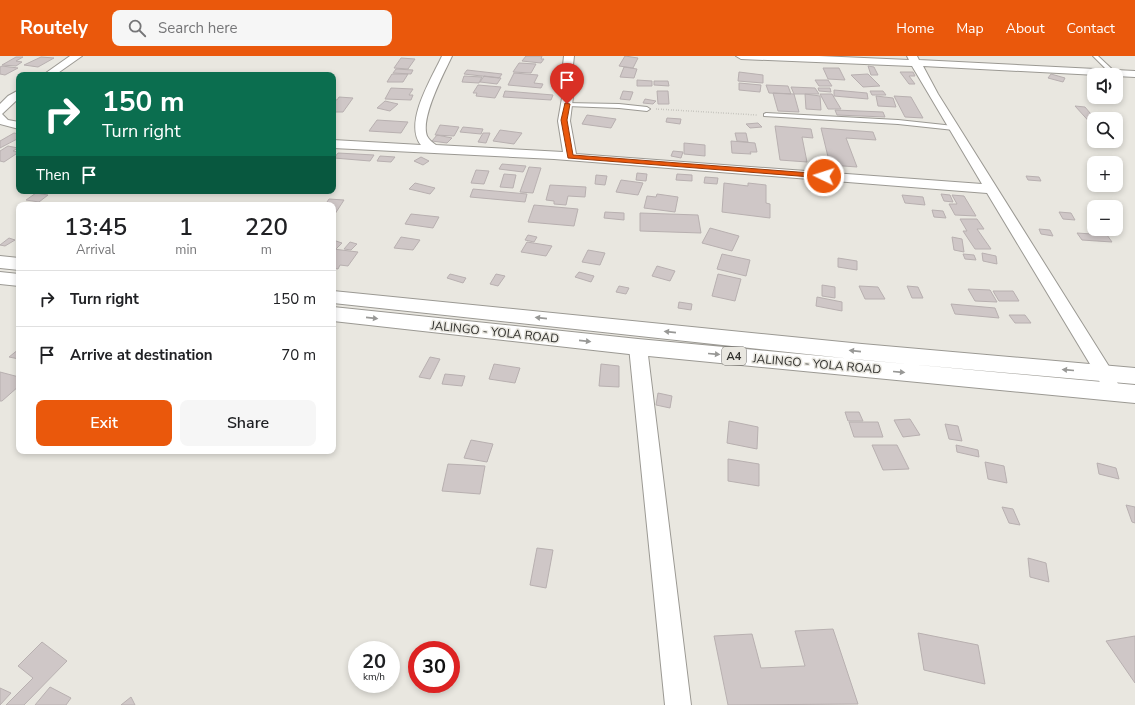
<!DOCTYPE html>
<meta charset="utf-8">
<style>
body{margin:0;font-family:"Nunito Sans",sans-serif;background:#f6f6f6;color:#202124;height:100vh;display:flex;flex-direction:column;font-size:15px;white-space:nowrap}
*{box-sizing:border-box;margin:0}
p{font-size:13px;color:#757577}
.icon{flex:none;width:22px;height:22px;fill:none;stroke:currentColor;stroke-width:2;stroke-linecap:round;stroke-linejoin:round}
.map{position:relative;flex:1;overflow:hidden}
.details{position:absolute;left:16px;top:146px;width:320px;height:252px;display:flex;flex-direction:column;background:#fff;border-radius:8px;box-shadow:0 2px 6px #0003}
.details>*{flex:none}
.banner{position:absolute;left:16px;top:16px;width:320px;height:122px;border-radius:8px;box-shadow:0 2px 6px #0003;background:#0b6e4f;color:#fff;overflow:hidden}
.buttons{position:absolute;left:1087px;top:12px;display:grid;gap:8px}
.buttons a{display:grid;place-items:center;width:36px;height:36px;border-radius:8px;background:#fff;box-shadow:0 2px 6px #0003;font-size:20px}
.speed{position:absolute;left:348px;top:585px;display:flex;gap:8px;font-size:20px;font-weight:700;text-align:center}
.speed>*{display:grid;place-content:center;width:52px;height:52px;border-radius:50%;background:#fff;box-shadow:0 2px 6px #0003;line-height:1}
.speed small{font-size:10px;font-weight:400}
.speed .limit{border:6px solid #d22;background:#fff;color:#111}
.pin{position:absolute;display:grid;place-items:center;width:34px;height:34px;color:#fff;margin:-41px -17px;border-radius:50% 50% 50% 0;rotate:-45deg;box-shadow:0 0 4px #0007}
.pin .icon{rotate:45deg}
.me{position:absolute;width:44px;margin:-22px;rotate:274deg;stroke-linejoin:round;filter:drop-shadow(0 0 3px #0008)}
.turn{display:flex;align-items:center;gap:14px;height:84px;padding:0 20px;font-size:18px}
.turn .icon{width:52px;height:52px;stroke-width:2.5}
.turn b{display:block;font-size:28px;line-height:34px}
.then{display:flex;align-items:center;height:38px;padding:0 20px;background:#0003;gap:8px;font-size:15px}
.eta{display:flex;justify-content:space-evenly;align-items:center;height:68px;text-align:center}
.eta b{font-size:24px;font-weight:600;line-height:28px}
.button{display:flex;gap:8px;margin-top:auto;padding:8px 20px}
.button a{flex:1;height:46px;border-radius:8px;background:#ea580c;color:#fff;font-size:16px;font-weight:600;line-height:46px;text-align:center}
.button a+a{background:#f6f6f6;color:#202124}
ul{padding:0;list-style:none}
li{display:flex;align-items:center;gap:12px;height:56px;padding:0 20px;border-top:1px solid #e0e0e0}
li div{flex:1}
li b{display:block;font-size:15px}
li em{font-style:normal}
header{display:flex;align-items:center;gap:24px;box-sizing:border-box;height:56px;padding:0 20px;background:#ea580c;color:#fff}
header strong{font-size:19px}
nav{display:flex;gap:22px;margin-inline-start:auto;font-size:14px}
.search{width:280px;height:36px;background:#f6f6f6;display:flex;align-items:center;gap:10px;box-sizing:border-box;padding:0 14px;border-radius:8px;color:#757577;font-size:15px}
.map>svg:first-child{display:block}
</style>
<header>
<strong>Routely</strong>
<div class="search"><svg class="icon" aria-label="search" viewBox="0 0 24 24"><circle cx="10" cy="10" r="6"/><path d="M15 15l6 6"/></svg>Search here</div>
<nav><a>Home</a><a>Map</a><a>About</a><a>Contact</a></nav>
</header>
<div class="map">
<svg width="1135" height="649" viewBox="0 0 1135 649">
<rect width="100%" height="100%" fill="#e9e7e0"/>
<!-- building -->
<path fill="#cfc7c7" stroke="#b8b0b0" d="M526,0H542L541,3H544L541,7L522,5Z
M625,0L638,2L633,12L619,10Z
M16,1H23L16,5L22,6L16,10L2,9Z
M41,1L54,2L38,11L24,9Z
M401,2L415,3L408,13L394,12Z
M519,7L536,8L531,17L513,16Z
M2,10L18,12L5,19L0,18V11Z
M868,10L874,11L878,19H871Z
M624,11L637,13L634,22L620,21Z
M823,12H839L845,24L828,23Z
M396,13L413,14L411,18L393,17Z
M467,14L502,18L499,22L464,18Z
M739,16L763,19V27L738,25Z
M900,16H913L915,20H909L915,28H909Z
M514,17L538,19L534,27L543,28L541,32L508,29Z
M392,18H408L403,26H387Z
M868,18L880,30L863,31L851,19Z
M1051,18L1065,22L1063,26L1048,22Z
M464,20L482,21L479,27L462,26Z
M484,20L501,22L497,28L480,26Z
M637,24L652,25V30H637Z
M815,24H828L832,30H819Z
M654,25H668L669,30L654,29Z
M739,27L761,29L760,36L739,34Z
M478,29L501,31L495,42L476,40L477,37H473Z
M766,29L788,30L791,38L769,37Z
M791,31L815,32L819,38H794Z
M391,32L413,33L409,39H413L411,44L385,43Z
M818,32H830L831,36L819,35Z
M834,34L867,37L868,43L834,40Z
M505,35L553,39L551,44L503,41Z
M623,35L633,36L630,44L620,43Z
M657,35H668L669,48H658Z
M870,35H883L886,39H872Z
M773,37L794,38L799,56L778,55Z
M805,38L820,40L821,54L806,53Z
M820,38H832L841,53H828Z
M876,40L893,42L896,51L878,50Z
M894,40L911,41L923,62L905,61Z
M339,41L353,42L343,56H333V43L337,44Z
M645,43L656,45L653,48L643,47Z
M385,45L398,48L390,55L377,52Z
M1075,50L1085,51L1095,63L1094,71Z
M835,54L883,56L885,61L837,59Z
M587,59L616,63L611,72L582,68Z
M667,62L681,63L680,68L666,66Z
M377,64L408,66L401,77L369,75Z
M758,67L762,71L750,72L746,68Z
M440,69L459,71L454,80L435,79Z
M775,70L811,73L813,82L802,81L807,106L780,104Z
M463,71L483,73L481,78L460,76Z
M821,72L873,76L876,84L846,82L857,111L830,109Z
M500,74L522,77L514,88L493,85Z
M14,77L19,78V82L0,92V85Z
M483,77H490L486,87L478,86Z
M735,77H746L748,86L737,85Z
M437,79L452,82L447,87L432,85Z
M731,85L755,87L757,96H750L751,98L732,97Z
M684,87L705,89V100L684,98Z
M8,90L18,92L13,95L19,96L4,106L0,105V95Z
M673,95L683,96L681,102L671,100Z
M338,97L374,99L370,105L334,102Z
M380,100L395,101L391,106L377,105Z
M421,101L429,105L423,109L414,105Z
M502,108L526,110L523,116L499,113Z
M529,111L541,112L533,137L520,136Z
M476,114L489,115L484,128L471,127Z
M637,117L647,118L646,125L636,124Z
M504,118L516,119L513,132L500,131Z
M677,118L692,119V125L676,124Z
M596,119L607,120L605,129L595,128Z
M1026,120L1039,121L1041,125L1028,124Z
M705,121L718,122L717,128L704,127Z
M621,124L643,127L638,139L616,136Z
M415,127L435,132L430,138L409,133Z
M724,127L748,130V127L766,129V147L770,148V162L722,156Z
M550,129L586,131L585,141L568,140L566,149L554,148V145L546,144Z
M822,131L833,133L832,137L822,135Z
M473,133L527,138L525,146L470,141Z
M36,137L48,139L39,146L26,144Z
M657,138L678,141L675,156L644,152L647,140L656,141Z
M941,138L950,139L953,146L944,145Z
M902,139L923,141L925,149L905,147Z
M952,139L964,140L976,160L955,159L949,148H957Z
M329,143L344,144L333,161V149H325Z
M534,149L578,153L574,170L528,166Z
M932,154L943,155L946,162L934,161Z
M605,156L624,157V164L604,162Z
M1059,156L1071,157L1075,164L1063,163Z
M640,157L698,159L701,177L640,175Z
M411,158L439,161L433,172L405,168Z
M960,163H977L984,173H977L991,193H975L963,175H967Z
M710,172L739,180L732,195L702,187Z
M1039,173L1050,174L1053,180L1041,178Z
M1077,177L1107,179L1112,186L1082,184Z
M528,179L537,181L534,186L525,184Z
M401,181L420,184L413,194L394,192Z
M952,181L962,183L964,196L954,194Z
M9,182L15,184L5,190L0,189Z
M333,184L342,187L336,193L333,192Z
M350,186L357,188L351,194L344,193Z
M527,186L552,190L546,200L521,196Z
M333,193L358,196L348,210L340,209L338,213L333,212Z
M588,194L605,197L600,209L582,206Z
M982,197L996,200L997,208L983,205Z
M722,198L750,204L746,220L717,213Z
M963,198L974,199L976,204L965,203Z
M838,202L857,205V214L838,211Z
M657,210L675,215L670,225L652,220Z
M579,216L594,220L591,226L575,221Z
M450,218L466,222L463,227L447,222Z
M496,218L505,220L498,230L490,228Z
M718,218L741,223L735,245L712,240Z
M822,229L835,231V242L822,240Z
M619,230L629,232L626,238L616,236Z
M859,230L878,231L885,243H865Z
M907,230L918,231L923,242H912Z
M968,233L990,234L997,246L975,245Z
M993,235H1013L1019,245H999Z
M817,241L842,246V255L816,250Z
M679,246L692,248L691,254L678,252Z
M951,248L995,252L999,262L955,258Z
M1009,259H1025L1031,267H1015Z
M19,293V303L9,301Z
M430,301L440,303L430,323L419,321Z
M494,308L520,312L515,327L489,323Z
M601,308L619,310V331L599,330Z
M0,316L19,321V330L2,345H0Z
M445,318L465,320L462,330L442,328Z
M658,337L672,340L670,352L656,349Z
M845,356H859L863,365H848Z
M910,363L920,379L903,381L894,364Z
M729,365L758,371L757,393L727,387Z
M849,366H878L883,381H854Z
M945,368L958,370L962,385L949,383Z
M471,384L493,388L487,406L464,402Z
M872,389H897L909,413L883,414Z
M956,389L978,394L979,401L957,396Z
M728,403L759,408V430L728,425Z
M985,406L1004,410L1007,427L988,423Z
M1097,407L1116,412L1119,423L1099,418Z
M448,408L485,410L480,438L442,435Z
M1126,449L1135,451V467L1132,466Z
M1002,451L1013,453L1020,469L1009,467Z
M537,492L553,494L546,532L530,529Z
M1028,502L1046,507L1049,526L1030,521Z
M833,573L858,648L728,649L714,580L752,578L761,612L805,610L795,575Z
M918,577L978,589L985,628L924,614Z
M1135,580V627L1106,585Z
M42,586L67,605L24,649H6L33,622L18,610Z
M50,631L71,642L66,649H35Z
M0,632L11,637L0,649Z
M131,641L135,649H121Z"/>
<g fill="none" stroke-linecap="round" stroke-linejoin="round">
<defs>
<path id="lane" d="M1093,0H1098L1114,15V17H1110Z
M565,47L619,48L647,51L650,53L647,55L619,52L567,50L564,48Z
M766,57L898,64L954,70L957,72L954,74L898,68L764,60V58Z"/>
<path id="street" d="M70,0H82L55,19H43Z
M442,0H452C444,17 420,62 427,80C429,84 433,87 436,89L563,96L558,65L565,25L563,9L564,0H574L573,9L575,25L570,65L576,98L982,128L912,10L741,3L736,0H819L909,4L907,0H917L919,4L1135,15V21L923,10L938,38L1110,312L1119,330L1116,335L1110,337L1104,335L1096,318L987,137L554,103L333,92V84L421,89C403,67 432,22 442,0Z
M19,34V42L2,58L8,64L19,66V73L0,68V48L8,40Z
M638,285L644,287L647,291L691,649H665L629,291L632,287Z"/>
<path id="highway" d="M0,200L19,202V214L0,212Z
M0,216L19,218V230L0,228Z
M333,235L862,288L1135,312V328L862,304L333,247Z
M333,251L638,283L1135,329V347L638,299L333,265Z"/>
</defs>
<!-- lane casing -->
<use href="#lane" stroke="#9b9993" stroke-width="2"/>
<!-- street casing -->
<use href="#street" stroke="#9b9993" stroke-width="2"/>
<!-- highway casing -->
<use href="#highway" stroke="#9b9993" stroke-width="2"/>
<!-- path -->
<path stroke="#a7a6a0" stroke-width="1.5" stroke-dasharray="0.5 2" stroke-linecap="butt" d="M656,53L757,59"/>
<!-- lane -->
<use href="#lane" fill="#fff" fill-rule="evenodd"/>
<!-- street -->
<use href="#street" fill="#fff" fill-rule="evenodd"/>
<!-- highway -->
<use href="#highway" fill="#fff" fill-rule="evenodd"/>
</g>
<!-- one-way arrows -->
<defs><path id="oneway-solid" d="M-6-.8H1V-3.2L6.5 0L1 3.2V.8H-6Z"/></defs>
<g fill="#989896">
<use href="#oneway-solid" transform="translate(372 262) rotate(6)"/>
<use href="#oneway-solid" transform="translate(541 262) rotate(-174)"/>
<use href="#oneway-solid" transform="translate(670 276) rotate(-174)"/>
<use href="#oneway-solid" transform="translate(585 285) rotate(6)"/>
<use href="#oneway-solid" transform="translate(855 295) rotate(-174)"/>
<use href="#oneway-solid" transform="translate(714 298) rotate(5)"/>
<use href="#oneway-solid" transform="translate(1068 314) rotate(-175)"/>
<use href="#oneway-solid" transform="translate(899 316) rotate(5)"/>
</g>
<!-- route -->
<path fill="#ea580c" stroke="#983908" d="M565,47L570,48L567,64L573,99L824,118L827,120L824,122L568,102L561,64Z"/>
<g text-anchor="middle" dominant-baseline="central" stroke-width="3" stroke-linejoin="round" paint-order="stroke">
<!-- shield labels -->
<rect fill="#e9e7e0" stroke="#686763" stroke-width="1" x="722" y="291" width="24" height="18" rx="3"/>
<g font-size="11" font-weight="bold" fill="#30302d">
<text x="734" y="300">A4</text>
</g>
<!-- street labels -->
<g font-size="12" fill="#30302d" stroke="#e9e7e0">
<text transform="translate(495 276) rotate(6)">JALINGO - YOLA ROAD</text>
<text transform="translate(817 308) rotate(5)">JALINGO - YOLA ROAD</text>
</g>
</g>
</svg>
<div class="buttons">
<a><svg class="icon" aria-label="sound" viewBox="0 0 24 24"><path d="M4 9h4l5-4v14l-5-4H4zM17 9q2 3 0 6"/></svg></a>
<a><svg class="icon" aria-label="search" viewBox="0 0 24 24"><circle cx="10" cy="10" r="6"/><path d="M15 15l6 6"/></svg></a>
<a>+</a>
<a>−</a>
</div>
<div class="speed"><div>20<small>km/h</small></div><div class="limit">30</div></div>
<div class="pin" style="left:567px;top:48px;background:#d93025"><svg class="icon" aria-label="arrive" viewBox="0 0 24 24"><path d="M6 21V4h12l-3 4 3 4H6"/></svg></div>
<svg class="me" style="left:824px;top:120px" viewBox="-20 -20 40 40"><circle r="17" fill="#ea580c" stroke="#fff" stroke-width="3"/><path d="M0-11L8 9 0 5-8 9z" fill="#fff"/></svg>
<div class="banner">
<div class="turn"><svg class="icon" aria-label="right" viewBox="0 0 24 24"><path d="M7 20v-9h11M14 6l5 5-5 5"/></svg><div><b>150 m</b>Turn right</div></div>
<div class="then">Then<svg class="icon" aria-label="arrive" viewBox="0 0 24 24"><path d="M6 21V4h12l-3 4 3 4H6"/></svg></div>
</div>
<section class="details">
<div class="eta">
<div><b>13:45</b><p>Arrival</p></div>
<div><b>1</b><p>min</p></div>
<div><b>220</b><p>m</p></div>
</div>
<ul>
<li><svg class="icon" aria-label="right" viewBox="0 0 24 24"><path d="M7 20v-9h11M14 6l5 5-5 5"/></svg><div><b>Turn right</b></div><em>150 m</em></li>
<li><svg class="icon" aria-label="arrive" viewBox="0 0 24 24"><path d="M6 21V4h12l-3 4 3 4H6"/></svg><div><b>Arrive at destination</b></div><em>70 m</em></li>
</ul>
<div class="button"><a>Exit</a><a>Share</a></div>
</section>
</div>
